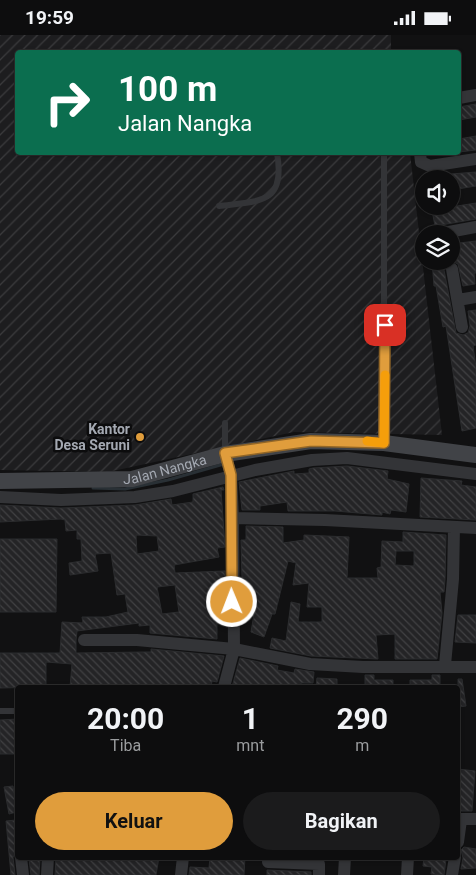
<!DOCTYPE html>
<html lang="id">
<style>
body{margin:0;font-family:Roboto,sans-serif;background:#1b1b1c;color:#f1f3f6;height:100vh;display:flex;flex-direction:column;font-size:19px;white-space:nowrap}
*{box-sizing:border-box;margin:0}
p{font-size:16px;color:#9a9c9e}
.icon{flex:none;width:28px;height:28px;fill:none;stroke:currentColor;stroke-width:2;stroke-linecap:round;stroke-linejoin:round}
.map{position:relative;flex:1;overflow:hidden}
.drawer{position:absolute;left:15px;top:650px;width:445px;height:175px;display:flex;flex-direction:column;background:#0d0d0e;border-radius:5px;box-shadow:0 1px 4px #0004,0 0 0 1px #2d2d2e}
.drawer>*{flex:none}
.hud{position:absolute;left:15px;top:15px;width:446px;height:105px;border-radius:5px;box-shadow:0 1px 4px #0004,0 0 0 1px #2d2d2e;background:#0b6e4f;color:#fff;overflow:hidden}
.buttons{position:absolute;left:415px;top:135px;display:grid;gap:10px}
.buttons a{display:grid;place-items:center;width:45px;height:45px;border-radius:50%;background:#0d0d0e;box-shadow:0 1px 4px #0004,0 0 0 1px #2d2d2e;font-size:25px}
.pin{position:absolute;display:grid;place-items:center;width:42px;height:42px;color:#fff;margin:-21px;border-radius:10px;box-shadow:0 2px 8px #0006}
.me{position:absolute;width:55px;margin:-28px;rotate:359deg;stroke-linejoin:round;filter:drop-shadow(0 0 4px #0008)}
.turn{display:flex;align-items:center;gap:18px;height:105px;padding:0 20px;font-size:22px}
.turn .icon{width:65px;height:65px;stroke-width:2.5}
.turn b{display:block;font-size:35px;line-height:42px}
.eta{display:flex;justify-content:space-evenly;align-items:center;height:85px;text-align:center}
.eta b{font-size:30px;font-weight:700;line-height:35px}
.action{display:flex;gap:10px;margin-top:auto;padding:10px 20px}
.action a{flex:1;height:58px;border-radius:30px;background:#e09d3c;color:#111;font-size:20px;font-weight:700;line-height:58px;text-align:center}
.action a+a{background:#1b1b1c;color:#f1f3f6}
.status{display:flex;justify-content:space-between;align-items:center;height:35px;padding:0 25px;background:#0d0d0e;direction:ltr}
.status svg{height:14px;fill:currentColor}
.map>svg:first-child{display:block}
</style>
<div class="status"><b>19:59</b><svg viewBox="0 0 49 12"><path d="M0 12V9h3v3zM5 12V6h3v6zM10 12V3h3v9zM15 12V0h3v12zM26 1h20v11H26zM47 4h2v5h-2z"/></svg></div>
<div class="map">
<svg width="476" height="840" viewBox="0 0 476 840">
<defs>
<pattern id="industrial-furrows" width="10" height="10" patternUnits="userSpaceOnUse" patternTransform="scale(1.25)"><rect width="10" height="10" fill="#1d1d1f"/><path d="M-1 1l2-2M0 10L10 0M9 11l2-2" fill="none" stroke="#3b3b3d"/></pattern>
<pattern id="building-back-hatch" width="6" height="6" patternUnits="userSpaceOnUse" patternTransform="scale(1.25)"><rect width="6" height="6" fill="#242426"/><path d="M-1 5l2 2M0 0l6 6M5-1l2 2" fill="none" stroke="#414143"/></pattern>
</defs>
<rect width="100%" height="100%" fill="#111112"/>
<!-- industrial -->
<path fill="url(#industrial-furrows)" d="M0,0H391V18H18V118H410L442,400L294,397L108,437L0,435Z"/>
<g fill="none" stroke-linecap="round" stroke-linejoin="round">
<!-- stream -->
<path stroke="#293035" stroke-width="3" d="M93,453L125,454L168,445L224,429"/>
</g>
<!-- building -->
<path fill="url(#building-back-hatch)" stroke="#2b2c2e" fill-rule="evenodd" d="M476,69V82L459,85V72Z
M476,101V115L459,117V104Z
M476,137V151L451,155V139Z
M476,168V184L435,191L432,175Z
M476,206V238H474L475,249L463,251L458,229L451,226V209Z
M432,226H450L445,231L444,235L456,298L463,300L468,298L470,291L468,276L476,275V310L473,311L476,332V393L462,396L446,291L443,292L436,251H434Z
M347,431L388,436L387,444L409,449L406,477L391,475L390,479L382,477V480L335,476H288L287,467L260,471V475H242L239,447L294,436V439L309,438V434L313,433Z
M421,443L462,446L461,450L476,452V485L420,482Z
M223,452L224,455H221L225,512L217,513L219,522L174,530L175,538L225,536L226,586H217V604L150,598V590L139,591V588L77,596L76,605V618L143,617H151V614L224,621L217,647L212,646L211,652H70L72,629L46,627V652L0,653V618H60L62,587L83,588L82,582H106L128,577L125,559L117,560L111,518L95,519L98,536L70,540L69,528L82,526L81,504H77V495L66,496L65,485L61,484L0,487V470L61,473L135,470L171,464L172,470L193,467V459ZM136,500L157,501L159,516L137,519ZM175,550L179,577L162,579L157,552Z
M246,491L283,492V508L304,505V500L349,502L347,543H378L377,533L381,532L382,506L403,507V497L446,500L445,544L444,557H440L442,578L437,624H395V599L376,600L378,624L311,621L270,613L272,603L286,606L291,567L300,569L298,587H322V572H307L309,548L293,550L296,528L288,526L275,579H272L264,602L251,597L255,573L242,572V563H246V543H242L241,505H246ZM396,516H414V531L395,530Z
M0,504H57L56,577H0Z
M458,580H476V608L455,607Z
M240,623L278,631L277,635L294,638L295,634L314,637L313,648H301V652H232Z
M365,640H374V645H393V652H365Z
M432,640H440V652H410V645H432Z
M317,643L337,644V652H316Z
M458,644H462L466,671L458,672Z
M18,684V719H0V685Z
M458,734L475,736L472,776H458Z
M13,751L17,777L9,779L4,752Z
M16,785L18,815L13,822L15,840H11L6,786Z
M464,812L476,814V833L461,834L463,823L461,815Z
M56,822L126,824L159,822L156,840H55Z
M210,822H245L244,840H189L190,832L209,833Z
M424,822L446,824L444,840L431,839L432,832L423,831Z
M29,824H40L39,840H31Z
M267,835L311,837V840H267Z"/>
<g fill="none" stroke-linecap="round" stroke-linejoin="round">
<!-- lane -->
<path stroke="#333437" stroke-width="6" d="M384,118V406
M219,171C260,166 286,169 277,118
M225,388V417
M0,676H18"/>
<!-- street -->
<path stroke="#333437" stroke-width="12" d="M459,63L476,60
M420,118L421,127L430,131L476,124
M438,199L476,192
M452,234L462,292
M458,265L476,262
M0,462L61,465L135,462L173,456L255,435L312,425L347,423L476,439
M233,483L325,485L476,493
M84,605H137L234,614L310,629L363,632H476
M445,630L453,544L454,492
M224,652L234,614L233,483L231,440L225,419
M458,784H476
M458,807L461,785
M21,822L23,840
M268,827L319,829V840
M47,840L48,822
M181,840L183,822
M344,840L345,822
M407,840L408,822
M452,840L455,822"/>
<!-- secondary -->
<path stroke="#414347" stroke-width="16" id="s1" d="M0,446L132,444L225,419L311,406L384,408L476,420"/>
</g>
<g fill="none" stroke-linecap="round" stroke-linejoin="round">
<defs>
<path id="route" d="M232,567L231,440L225,418L311,406L384,408L385,290"/>
</defs>
<!-- route casing -->
<use href="#route" stroke="#926627" stroke-width="12"/>
<!-- route -->
<use href="#route" stroke="#e09d3c" stroke-width="9"/>
<!-- slow -->
<path stroke="#f59e0b" stroke-width="9" d="M367,406L384,408L385,340"/>
</g>
<!-- markers -->
<circle fill="#e09d3c" stroke="#0c0c0d" stroke-width="2" cx="140" cy="402" r="5"/>
<g text-anchor="middle" dominant-baseline="central" stroke-width="5" stroke-linejoin="round" paint-order="stroke">
<!-- poi labels -->
<g font-size="14" font-weight="bold" fill="#a4a9b2" stroke="#0c0c0d" text-anchor="end">
<text x="130" y="394">Kantor<tspan x="130" dy="16">Desa Seruni</tspan></text>
</g>
<!-- street labels -->
<g font-size="14" fill="#a4a9b2" stroke="#0c0c0d">
<text stroke="none"><textPath href="#s1" startOffset="166">Jalan Nangka</textPath></text>
</g>
</g>
</svg>
<div class="buttons">
<a><svg class="icon" aria-label="sound" viewBox="0 0 24 24"><path d="M4 9h4l5-4v14l-5-4H4zM17 9q2 3 0 6"/></svg></a>
<a><svg class="icon" aria-label="layers" viewBox="0 0 24 24"><path d="M12 4l9 5-9 5-9-5zM3 14l9 5 9-5"/></svg></a>
</div>
<div class="pin" style="left:385px;top:290px;background:#d93025"><svg class="icon" aria-label="arrive" viewBox="0 0 24 24"><path d="M6 21V4h12l-3 4 3 4H6"/></svg></div>
<svg class="me" style="left:232px;top:567px" viewBox="-20 -20 40 40"><circle r="17" fill="#e09d3c" stroke="#fff" stroke-width="3"/><path d="M0-11L8 9 0 5-8 9z" fill="#fff"/></svg>
<div class="hud">
<div class="turn"><svg class="icon" aria-label="right" viewBox="0 0 24 24"><path d="M7 20v-9h11M14 6l5 5-5 5"/></svg><div><b>100 m</b>Jalan Nangka</div></div>
</div>
<section class="drawer">
<div class="eta">
<div><b>20:00</b><p>Tiba</p></div>
<div><b>1</b><p>mnt</p></div>
<div><b>290</b><p>m</p></div>
</div>
<div class="action"><a>Keluar</a><a>Bagikan</a></div>
</section>
</div>
